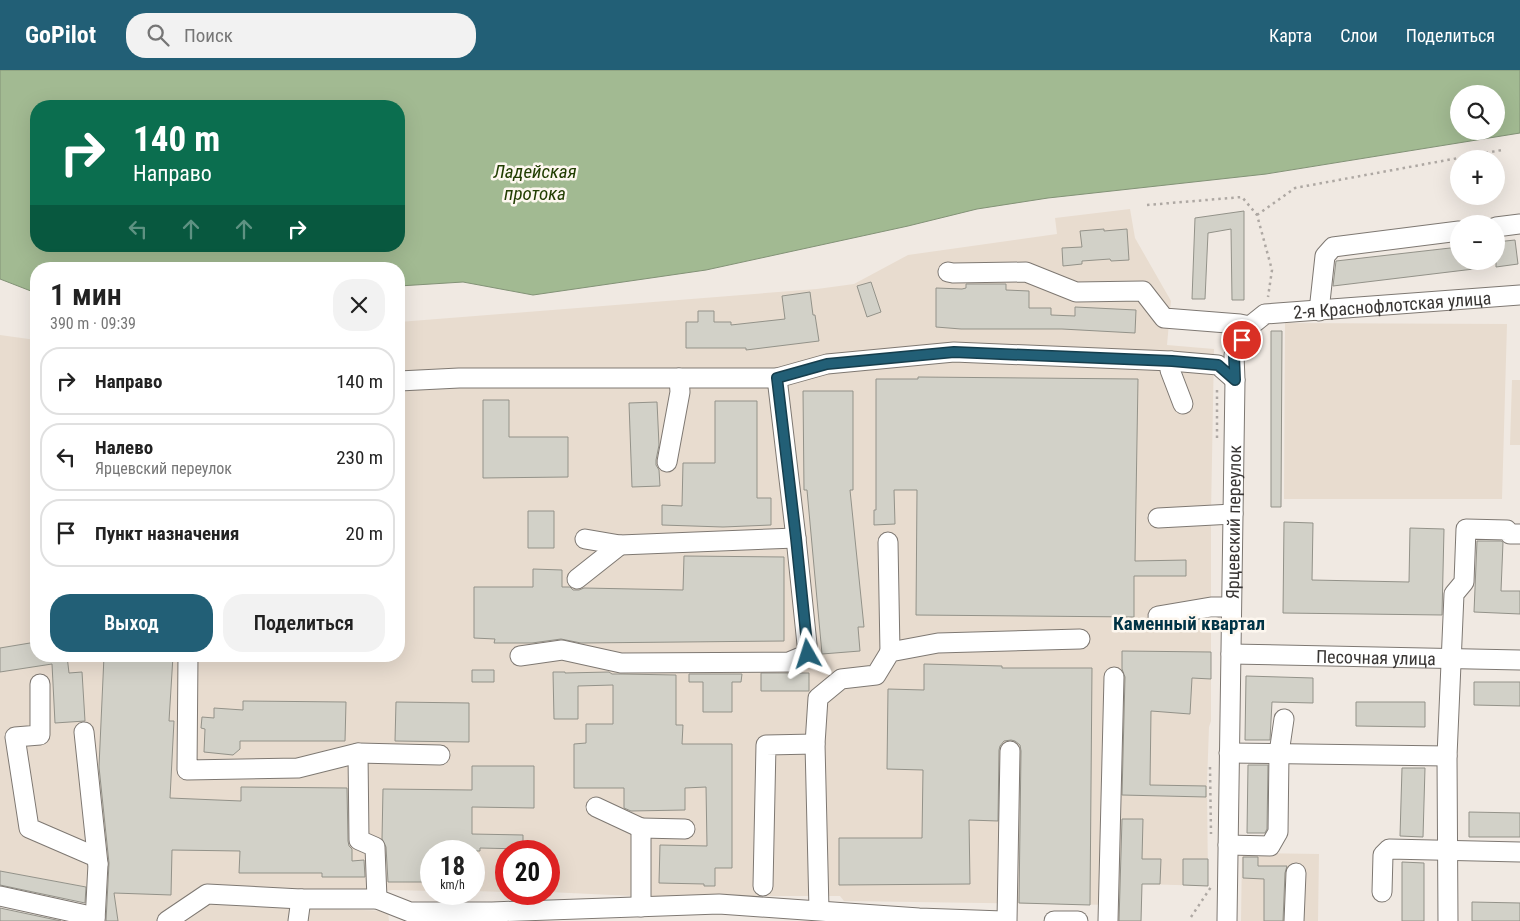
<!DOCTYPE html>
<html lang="ru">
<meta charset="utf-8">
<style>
body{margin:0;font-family:"Roboto Condensed",sans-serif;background:#f2f2f2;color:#222;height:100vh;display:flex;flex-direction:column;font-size:19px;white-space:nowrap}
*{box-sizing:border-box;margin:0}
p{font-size:16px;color:#767676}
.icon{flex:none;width:28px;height:28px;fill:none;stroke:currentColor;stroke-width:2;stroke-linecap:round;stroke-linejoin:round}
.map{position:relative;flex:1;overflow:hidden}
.panel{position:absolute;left:30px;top:192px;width:375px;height:400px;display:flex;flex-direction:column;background:#fff;border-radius:20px;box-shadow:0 5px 20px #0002}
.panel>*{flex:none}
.top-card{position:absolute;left:30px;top:30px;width:375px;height:152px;border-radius:20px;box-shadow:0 5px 20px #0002;background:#0b6e4f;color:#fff;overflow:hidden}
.buttons{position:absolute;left:1450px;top:15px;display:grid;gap:10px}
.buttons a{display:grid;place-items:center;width:55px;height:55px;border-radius:50%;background:#fff;box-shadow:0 5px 20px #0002;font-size:25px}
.speed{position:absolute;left:420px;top:770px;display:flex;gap:10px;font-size:25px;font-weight:700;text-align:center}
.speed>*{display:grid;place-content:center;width:65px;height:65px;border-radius:50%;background:#fff;box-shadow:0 5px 20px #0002;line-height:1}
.speed small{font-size:12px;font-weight:400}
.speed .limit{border:8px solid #d22;background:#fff;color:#111}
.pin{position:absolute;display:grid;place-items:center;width:42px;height:42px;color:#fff;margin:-21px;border:2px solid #fff;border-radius:50%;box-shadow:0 1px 5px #0007}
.me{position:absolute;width:55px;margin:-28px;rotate:354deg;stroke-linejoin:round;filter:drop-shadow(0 0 4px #0008)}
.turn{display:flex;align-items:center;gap:18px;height:105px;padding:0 20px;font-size:22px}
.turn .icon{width:65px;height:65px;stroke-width:2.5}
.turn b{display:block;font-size:35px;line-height:42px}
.lanes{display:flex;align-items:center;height:48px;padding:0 20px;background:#0003;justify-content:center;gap:25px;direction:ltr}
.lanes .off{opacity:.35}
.round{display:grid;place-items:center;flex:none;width:52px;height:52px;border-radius:20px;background:#f2f2f2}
.headline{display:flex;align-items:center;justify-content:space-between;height:85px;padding:0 20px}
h1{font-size:30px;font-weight:600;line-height:38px}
.cta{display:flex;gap:10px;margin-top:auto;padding:10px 20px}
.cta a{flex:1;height:58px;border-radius:20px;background:#225f76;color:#fff;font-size:20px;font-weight:600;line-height:58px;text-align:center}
.cta a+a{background:#f2f2f2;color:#222}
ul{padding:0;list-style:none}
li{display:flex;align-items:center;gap:15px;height:68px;margin:0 10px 8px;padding:0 10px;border:2px solid #e0e0e0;border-radius:20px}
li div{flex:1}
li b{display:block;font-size:19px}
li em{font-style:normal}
header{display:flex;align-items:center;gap:30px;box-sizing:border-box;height:70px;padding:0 25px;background:#225f76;color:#fff}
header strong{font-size:24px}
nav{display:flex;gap:28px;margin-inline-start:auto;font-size:18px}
.search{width:350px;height:45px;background:#f2f2f2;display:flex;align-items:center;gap:12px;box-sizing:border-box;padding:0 18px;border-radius:20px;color:#767676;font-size:19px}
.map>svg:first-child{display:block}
</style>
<header>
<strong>GoPilot</strong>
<div class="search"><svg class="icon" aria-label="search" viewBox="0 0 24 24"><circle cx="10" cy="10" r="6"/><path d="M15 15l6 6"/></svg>Поиск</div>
<nav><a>Карта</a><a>Слои</a><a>Поделиться</a></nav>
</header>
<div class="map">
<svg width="1520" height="851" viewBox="0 0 1520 851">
<rect width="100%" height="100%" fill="#f0e9e2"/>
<!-- built -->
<path fill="#e8dccf" d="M1130,139L1135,168L1171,231L1167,275L1214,279L1211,444V651L1209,657L1207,713L1208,816L1142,814L1141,851H1116L1117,835L844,831L840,826H633L549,822V781H506V822L474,821V781H431V821L392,820L287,837L388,841L389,851H118L114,824L99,827L88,817L0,801V265L36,270V586H399V252L817,219L854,214L908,185L1057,164L1055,148Z
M1285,253L1507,254L1502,429H1284Z
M1512,310H1520V375H1510Z
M1242,783L1319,784L1318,851H1241Z"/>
<!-- water -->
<path fill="#a2ba92" stroke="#829276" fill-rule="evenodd" d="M0,0H1520V63L1266,104L1048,128L977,139L908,156L706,200L533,225L463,212L399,216V199H36V223L0,209ZM1459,24H1496V61H1459ZM36,36H399V176H36Z"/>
<!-- building -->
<path fill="#d2d1c8" stroke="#939289" d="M1244,141V230H1232L1231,159L1208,163L1205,229H1192L1195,148Z
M1104,159V161L1127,159L1129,190L1111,191L1110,189L1082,191V194L1063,196L1062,178L1082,177L1080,161Z
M1515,170L1518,194L1496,197V172Z
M1459,177V191H1482V198L1333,216L1336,191Z
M871,212L881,242L867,247L857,216Z
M966,214H1006V220L1029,221V238H1051V245L1075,246V237L1136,240L1135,263L1062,259H961L936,257V218L962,219L966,218Z
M810,222L813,245H815L819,271L746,280V278H686V252H698V241H714V252H731V255L785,249L782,226Z
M1271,261H1282L1281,437H1271Z
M918,307L1138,309L1135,491L1186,490V506H1134V547L916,545L917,420H894L895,454L874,455V440H876V309H918Z
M803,321H853V420H850L864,557H858L860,581L822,584L807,420H804Z
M483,330H509V367H568V407L483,408Z
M715,331H757V428H771V455L723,457L662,455V435L682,436L683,393H715Z
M657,332L659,375L656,390V395L659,400L660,416L632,417L629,333Z
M528,441H554V478H528Z
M1284,452L1313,453L1312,510L1409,512L1410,458L1444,459L1442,545L1283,543Z
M1477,471H1501L1503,472L1501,521H1520V544L1474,542Z
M684,486L784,487V571L581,573L561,569L532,573H494L495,569L474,568V517H533V499L562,500V517H570L573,520H579L584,518L683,520Z
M36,572V586H67L69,603L82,602L85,651L55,653L52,594L0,602V578Z
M1122,581L1211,582V609L1192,608L1190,644L1151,641L1150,715L1206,716V727L1122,725L1125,607L1122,599Z
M104,586H173L169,651H174L170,728L241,731V717L347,718L348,771L349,776L352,779V791L364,790L365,807H322V803H239L240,781L172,780L171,825L114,823L118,851H106L109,793L99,697Z
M924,594L1002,596V598H1092L1090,835L1019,833L1021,681L1020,675L1015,671L1011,670L1004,671L1000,676L999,680L998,751L969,750L970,814L839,815V768H922L923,700L887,699L888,619L924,620Z
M472,600H494V612H472Z
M553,602H565V603L609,602L612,604H621L676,605V655H683L682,674H732V798H715V816H704V814L659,813L660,775L707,776L706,717L685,718V740L631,741L624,738V718H574V674L586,673V654H613V615L578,616V649H554Z
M761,603H809V621H761Z
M689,604H742L741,612H732V642H703V612H689Z
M1246,606L1313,608V633L1272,632L1270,670H1245Z
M1474,612H1520V636L1474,635Z
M243,631L346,632L345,671H240V679L233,685L204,682L205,659L201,658L202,647L214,648V638L243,640Z
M396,632L469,633V672L395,671Z
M1356,632H1425V657L1356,656Z
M1248,695H1268L1267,759L1265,763H1247Z
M472,696H534V738L472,737V764L523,765V779L480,778V781H431V812H388L386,777L382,769L383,719L472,720Z
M1402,698H1425L1423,767L1400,766Z
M1469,742L1520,743V767H1469Z
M1122,749H1143L1142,789H1161L1160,814H1142L1141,851H1119Z
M1243,787H1258V796H1287L1285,803L1283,851H1264V809L1243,808Z
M1183,789H1208V816L1183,815Z
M1402,792L1424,793V851H1402Z
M0,801L86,817L85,833L0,815Z
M1472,832L1520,833V851H1472Z
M0,838L61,851H0Z"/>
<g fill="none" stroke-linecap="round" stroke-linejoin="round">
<defs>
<g id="minor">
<path d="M1496,157L1520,154"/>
<path d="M948,202L953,203L1026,202L1076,222L1143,221L1164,248L1240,254L1250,256"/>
<path d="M1319,241L1325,186L1333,177L1459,161"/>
<path d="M1171,291L1170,300L1183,334"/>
<path d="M399,311L459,308H777L827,294L954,282L1171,291L1218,295L1235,310"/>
<path d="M667,392L680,322L679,308"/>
<path d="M1158,448L1233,444"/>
<path d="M585,469L620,475L796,468"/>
<path d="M888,472L890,582"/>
<path d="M577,509L620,475"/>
<path d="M1158,546L1211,537H1231"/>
<path id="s1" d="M1231,584L1520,590"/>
<path d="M188,586L187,700L298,698L358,683L359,770L375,777L377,829"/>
<path d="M520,586L562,580L621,593L789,592L808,584L796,468L777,308"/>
<path d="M40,614V665L15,667L29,758L96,787L98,794"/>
<path d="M84,662L98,794L95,851"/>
<path d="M358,683L440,685"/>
<path d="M1229,683L1447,686"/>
<path d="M596,737L641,758"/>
<path d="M1228,775L1270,776L1278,762L1279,683L1284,649"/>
<path d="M763,816L766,675L815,674"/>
<path d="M1382,822L1383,785L1389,779L1520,782"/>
<path d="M0,826L95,847"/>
<path d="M641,837V758L685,759"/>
<path d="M819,840L815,674L818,628L841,609L876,605L890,582L938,573L1080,569"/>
<path d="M167,851L207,824L301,829H377L410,842H492L719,834L919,848L1003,851"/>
<path d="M298,851L301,829"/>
<path d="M1007,851L1010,681"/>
<path d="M1054,851H1078"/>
<path d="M1108,851L1114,607"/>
<path id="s2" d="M1227,851L1235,310L1234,285L1250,256L1265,244L1520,225"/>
<path d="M1294,851L1296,803"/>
<path d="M1448,851L1447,686L1454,524L1464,512L1466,459L1507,460L1510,464H1520"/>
</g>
</defs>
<!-- minor casing -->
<use href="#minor" stroke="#7e7872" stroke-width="21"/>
<!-- path -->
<path stroke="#aea8a3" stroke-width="2.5" stroke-dasharray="2.5 4" stroke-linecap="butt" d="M1147,135L1242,127L1257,145L1272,200L1268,227
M1257,145L1295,118L1502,80
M1217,368V316
M1210,697L1211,764
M1191,847L1211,817"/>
<!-- minor -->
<use href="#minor" stroke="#fff" stroke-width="19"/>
</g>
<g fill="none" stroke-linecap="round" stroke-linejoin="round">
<defs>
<path id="route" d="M808,584L796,468L777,308L827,294L954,282L1172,291L1218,295L1235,310L1234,285L1242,270"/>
</defs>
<!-- route casing -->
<use href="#route" stroke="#163e4d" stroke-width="12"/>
<!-- route -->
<use href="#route" stroke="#225f76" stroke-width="9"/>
</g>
<g text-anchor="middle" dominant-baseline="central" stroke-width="5" stroke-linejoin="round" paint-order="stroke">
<!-- street labels -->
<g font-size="18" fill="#393634" stroke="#fdf7ef">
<text stroke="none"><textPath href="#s2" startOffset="746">2-я Краснофлотская улица</textPath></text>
<text stroke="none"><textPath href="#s2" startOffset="399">Ярцевский переулок</textPath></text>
<text stroke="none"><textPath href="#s1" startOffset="145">Песочная улица</textPath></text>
</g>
<!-- water labels -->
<g font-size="19" font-style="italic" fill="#223e02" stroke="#fdf7ef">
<text x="535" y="101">Ладейская<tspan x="535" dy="22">протока</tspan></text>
</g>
<!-- neighbourhood labels -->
<g font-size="19" font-weight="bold" fill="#003345" stroke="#fdf7ef">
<text x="1189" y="553">Каменный квартал</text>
</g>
</g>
</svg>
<div class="buttons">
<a><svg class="icon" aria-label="search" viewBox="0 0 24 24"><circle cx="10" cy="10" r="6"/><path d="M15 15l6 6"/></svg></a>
<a>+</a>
<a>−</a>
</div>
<div class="speed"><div>18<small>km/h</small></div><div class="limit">20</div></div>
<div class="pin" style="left:1242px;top:270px;background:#d93025"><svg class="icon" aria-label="arrive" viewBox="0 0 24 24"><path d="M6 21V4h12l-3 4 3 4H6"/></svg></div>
<svg class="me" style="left:808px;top:584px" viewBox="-20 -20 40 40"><path d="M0-17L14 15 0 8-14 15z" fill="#225f76" stroke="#fff" stroke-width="4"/></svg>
<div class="top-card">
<div class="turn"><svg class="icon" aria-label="right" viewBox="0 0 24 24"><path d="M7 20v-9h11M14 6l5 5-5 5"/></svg><div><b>140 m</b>Направо</div></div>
<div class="lanes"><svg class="icon off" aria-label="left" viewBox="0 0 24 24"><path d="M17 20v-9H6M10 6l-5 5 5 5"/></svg><svg class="icon off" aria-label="ahead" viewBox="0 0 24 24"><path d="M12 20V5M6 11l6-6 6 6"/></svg><svg class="icon off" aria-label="ahead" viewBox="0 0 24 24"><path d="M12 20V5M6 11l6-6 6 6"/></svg><svg class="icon" aria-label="right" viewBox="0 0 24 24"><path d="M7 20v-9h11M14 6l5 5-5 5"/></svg></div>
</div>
<section class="panel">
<div class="headline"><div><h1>1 мин</h1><p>390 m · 09:39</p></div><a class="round"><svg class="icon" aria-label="close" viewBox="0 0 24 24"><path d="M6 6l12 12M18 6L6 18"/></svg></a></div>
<ul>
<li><svg class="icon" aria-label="right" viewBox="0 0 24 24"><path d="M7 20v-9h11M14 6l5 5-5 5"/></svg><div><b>Направо</b></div><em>140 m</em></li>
<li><svg class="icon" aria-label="left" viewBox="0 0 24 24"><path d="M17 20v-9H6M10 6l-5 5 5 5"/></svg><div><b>Налево</b><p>Ярцевский переулок</p></div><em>230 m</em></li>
<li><svg class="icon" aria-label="arrive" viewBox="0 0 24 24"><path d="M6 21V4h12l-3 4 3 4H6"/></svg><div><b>Пункт назначения</b></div><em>20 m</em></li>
</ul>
<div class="cta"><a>Выход</a><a>Поделиться</a></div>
</section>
</div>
